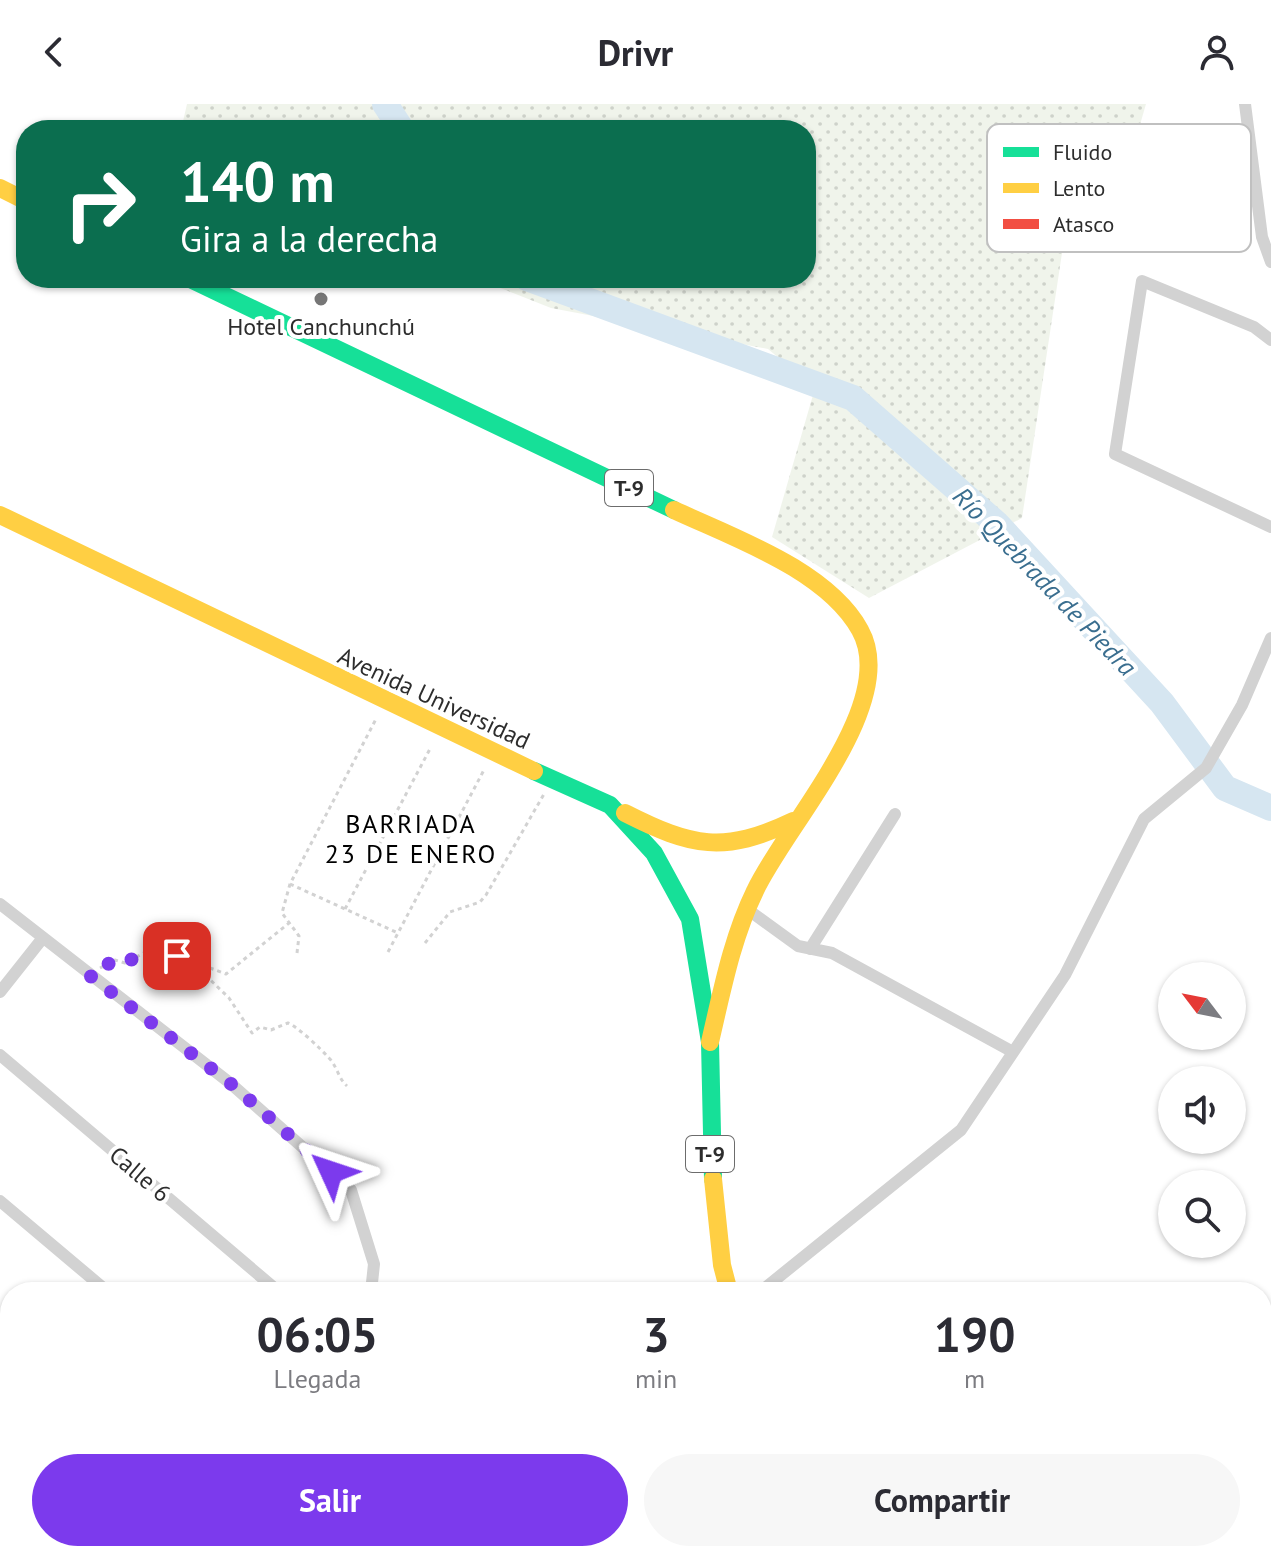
<!DOCTYPE html>
<html lang="es">
<meta charset="utf-8">
<style>
body{margin:0;font-family:"PT Sans",sans-serif;background:#f7f7f7;color:#2b2b33;height:100vh;display:flex;flex-direction:column;font-size:30px;white-space:nowrap}
*{box-sizing:border-box;margin:0}
p{font-size:26px;color:#7c7c81}
.icon{flex:none;width:44px;height:44px;fill:none;stroke:currentColor;stroke-width:2;stroke-linecap:round;stroke-linejoin:round}
.map{position:relative;flex:1;overflow:hidden}
.sheet{position:absolute;left:0px;top:1178px;width:1272px;height:280px;display:flex;flex-direction:column;background:#fff;border-radius:32px 32px 0 0;box-shadow:0 2px 6px #0004}
.sheet>*{flex:none}
.banner{position:absolute;left:16px;top:16px;width:800px;height:168px;border-radius:32px;box-shadow:0 2px 6px #0004;background:#0b6e4f;color:#fff;overflow:hidden}
.needle{width:52px;rotate:302deg}
.controls{position:absolute;left:1158px;top:858px;display:grid;gap:16px}
.controls a{display:grid;place-items:center;width:88px;height:88px;border-radius:50%;background:#fff;box-shadow:0 2px 6px #0004;font-size:40px}
.pin{position:absolute;display:grid;place-items:center;width:68px;height:68px;color:#fff;margin:-34px;border-radius:16px;box-shadow:0 4px 12px #0006}
.me{position:absolute;width:88px;margin:-44px;rotate:312deg;stroke-linejoin:round;filter:drop-shadow(0 0 6px #0008)}
.turn{display:flex;align-items:center;gap:28px;height:168px;padding:0 32px;font-size:36px}
.turn .icon{width:104px;height:104px;stroke-width:2.5}
.turn b{display:block;font-size:56px;line-height:68px}
.eta{display:flex;justify-content:space-evenly;align-items:center;height:136px;text-align:center}
.eta b{font-size:48px;font-weight:700;line-height:56px}
.action{display:flex;gap:16px;margin-top:auto;padding:16px 32px}
.action a{flex:1;height:92px;border-radius:48px;background:#7c3aed;color:#fff;font-size:32px;font-weight:700;line-height:92px;text-align:center}
.action a+a{background:#f7f7f7;color:#2b2b33}
header{display:flex;justify-content:space-between;align-items:center;height:104px;padding:0 32px;background:#fff;font-size:36px;font-weight:700}
.map>svg:first-child{display:block}
</style>
<header><svg class="icon" aria-label="back" viewBox="0 0 24 24"><path d="M15 5l-7 7 7 7"/></svg>Drivr<svg class="icon" aria-label="person" viewBox="0 0 24 24"><circle cx="12" cy="8" r="4"/><path d="M4 21q1-7 8-7t8 7"/></svg></header>
<div class="map">
<svg width="1271" height="1458" viewBox="0 0 1271 1458">
<defs>
<pattern id="grass-dots" width="8" height="8" patternUnits="userSpaceOnUse" patternTransform="scale(2)"><rect width="8" height="8" fill="#f0f4eb"/><path d="M2 2h.1M6 6h.1" fill="none" stroke="#ced2ca" stroke-width="1.8" stroke-linecap="round"/></pattern>
</defs>
<rect width="100%" height="100%" fill="#fff"/>
<!-- grass -->
<path fill="url(#grass-dots)" d="M187,0H1146L1128,62L1070,96L1022,414L869,494L772,433L815,284L768,245L551,204L475,174H806V26H181Z"/>
<g fill="none" stroke-linecap="round" stroke-linejoin="round">
<!-- river -->
<path stroke="#d6e6f1" stroke-width="26" d="M385,0L402,26
M527,174L853,294L997,420L1162,599L1225,684L1271,704"/>
<!-- path -->
<path stroke="#d2d2d2" stroke-width="3" stroke-dasharray="4 4" stroke-linecap="butt" d="M290,780L398,829
M345,805L431,643
M425,839L450,808L480,798L486,791L544,690
M388,848L485,664
M297,849L299,832L282,809L290,780L376,615
M194,860L229,894L252,929L260,923L271,926L288,919C298,923 321,945 329,954C337,962 338,974 347,982
M100,864L115,856L125,859L155,843L226,870L289,819"/>
<!-- lane -->
<path stroke="#d2d2d2" stroke-width="6" d="M485,1448L486,1458
M990,1458V1448"/>
<!-- street -->
<path stroke="#d2d2d2" stroke-width="12" d="M1245,0L1262,133L1271,158
M1271,236L1254,223L1142,177L1115,350L1271,423
M0,800L230,979L351,1086L374,1160L371,1188
M747,805L798,842L832,849L1013,948
M810,845L895,710
M0,888L42,835
M0,951L279,1188
M0,1097L108,1188
M760,1188L961,1026L1065,871L1144,715L1206,664L1242,601L1271,534
M0,1234L10,1242
M0,1378L10,1366
M78,1448L90,1458
M256,1448L268,1458
M463,1448L480,1458
M305,1458L311,1448"/>
<!-- fast -->
<path stroke="#16e098" stroke-width="18" d="M188,174L674,406
M534,667L610,701L654,749L690,815L710,938L713,1075
M1262,1418L1271,1421"/>
<!-- slow -->
<path stroke="#ffcf43" stroke-width="18" d="M0,84L26,97
M674,406C734,434 827,466 860,526C901,599 785,722 755,787C732,834 722,887 710,938
M0,411L534,667
M625,709C692,743 724,750 793,717
M713,1075L722,1161L729,1188"/>
<!-- jam -->
<path stroke="#f24e42" stroke-width="18" d="M714,1458L719,1448"/>
</g>
<g fill="none" stroke-linecap="round" stroke-linejoin="round">
<!-- route -->
<path stroke="#7c3aed" stroke-width="14" stroke-dasharray="0 25.2" d="M177,852L155,843L125,859L115,856L89,871L230,979L331,1068"/>
</g>
<!-- markers -->
<circle fill="#767676" stroke="#fff" stroke-width="3" cx="321" cy="195" r="8"/>
<g text-anchor="middle" dominant-baseline="central" stroke-width="8" stroke-linejoin="round" paint-order="stroke">
<!-- shield labels -->
<g fill="#fff" stroke="#6c6c6c" stroke-width="2">
<rect x="605" y="366" width="48" height="36" rx="6"/>
<rect x="686" y="1032" width="48" height="36" rx="6"/>
</g>
<g font-size="22" font-weight="bold" fill="#2d2d2d">
<text x="629" y="384">T-9</text>
<text x="710" y="1050">T-9</text>
</g>
<!-- poi labels -->
<g font-size="24" fill="#2d2d2d" stroke="#fff">
<text x="321" y="222">Hotel Canchunchú</text>
</g>
<!-- street labels -->
<g font-size="24" fill="#2d2d2d" stroke="#fff">
<text transform="translate(434 594) rotate(25)">Avenida Universidad</text>
<text transform="translate(140 1070) rotate(40)">Calle 6</text>
</g>
<!-- water labels -->
<g font-size="26" font-style="italic" fill="#3a6e8f" stroke="#fff">
<text transform="translate(1045 477) rotate(46)">Río Quebrada de Piedra</text>
</g>
<!-- neighbourhood labels -->
<g font-size="26" letter-spacing="2" fill="#000" stroke="#fff">
<text x="411" y="719">BARRIADA<tspan x="411" dy="30">23 DE ENERO</tspan></text>
</g>
</g>
<!-- legend -->
<rect x="987" y="20" width="264" height="128" rx="12" fill="#fff" stroke="#c0c0c0" stroke-width="2"/>
<rect x="1003" y="43" width="36" height="10" fill="#16e098"/>
<rect x="1003" y="79" width="36" height="10" fill="#ffcf43"/>
<rect x="1003" y="115" width="36" height="10" fill="#f24e42"/>
<g font-size="22" fill="#2d2d2d">
<text x="1053" y="56">Fluido</text>
<text x="1053" y="92">Lento</text>
<text x="1053" y="128">Atasco</text>
</g>
</svg>
<div class="controls">
<a><svg class="needle" viewBox="-14 -14 28 28"><path d="M0-13l5 13h-10z" fill="#e53935"/><path d="M0 13l5-13h-10z" fill="#7c7c81"/></svg></a>
<a><svg class="icon" aria-label="sound" viewBox="0 0 24 24"><path d="M4 9h4l5-4v14l-5-4H4zM17 9q2 3 0 6"/></svg></a>
<a><svg class="icon" aria-label="search" viewBox="0 0 24 24"><circle cx="10" cy="10" r="6"/><path d="M15 15l6 6"/></svg></a>
</div>
<div class="pin" style="left:177px;top:852px;background:#d93025"><svg class="icon" aria-label="arrive" viewBox="0 0 24 24"><path d="M6 21V4h12l-3 4 3 4H6"/></svg></div>
<svg class="me" style="left:331px;top:1068px" viewBox="-20 -20 40 40"><path d="M0-17L14 15 0 8-14 15z" fill="#7c3aed" stroke="#fff" stroke-width="4"/></svg>
<div class="banner">
<div class="turn"><svg class="icon" aria-label="right" viewBox="0 0 24 24"><path d="M7 20v-9h11M14 6l5 5-5 5"/></svg><div><b>140 m</b>Gira a la derecha</div></div>
</div>
<section class="sheet">
<div class="eta">
<div><b>06:05</b><p>Llegada</p></div>
<div><b>3</b><p>min</p></div>
<div><b>190</b><p>m</p></div>
</div>
<div class="action"><a>Salir</a><a>Compartir</a></div>
</section>
</div>
